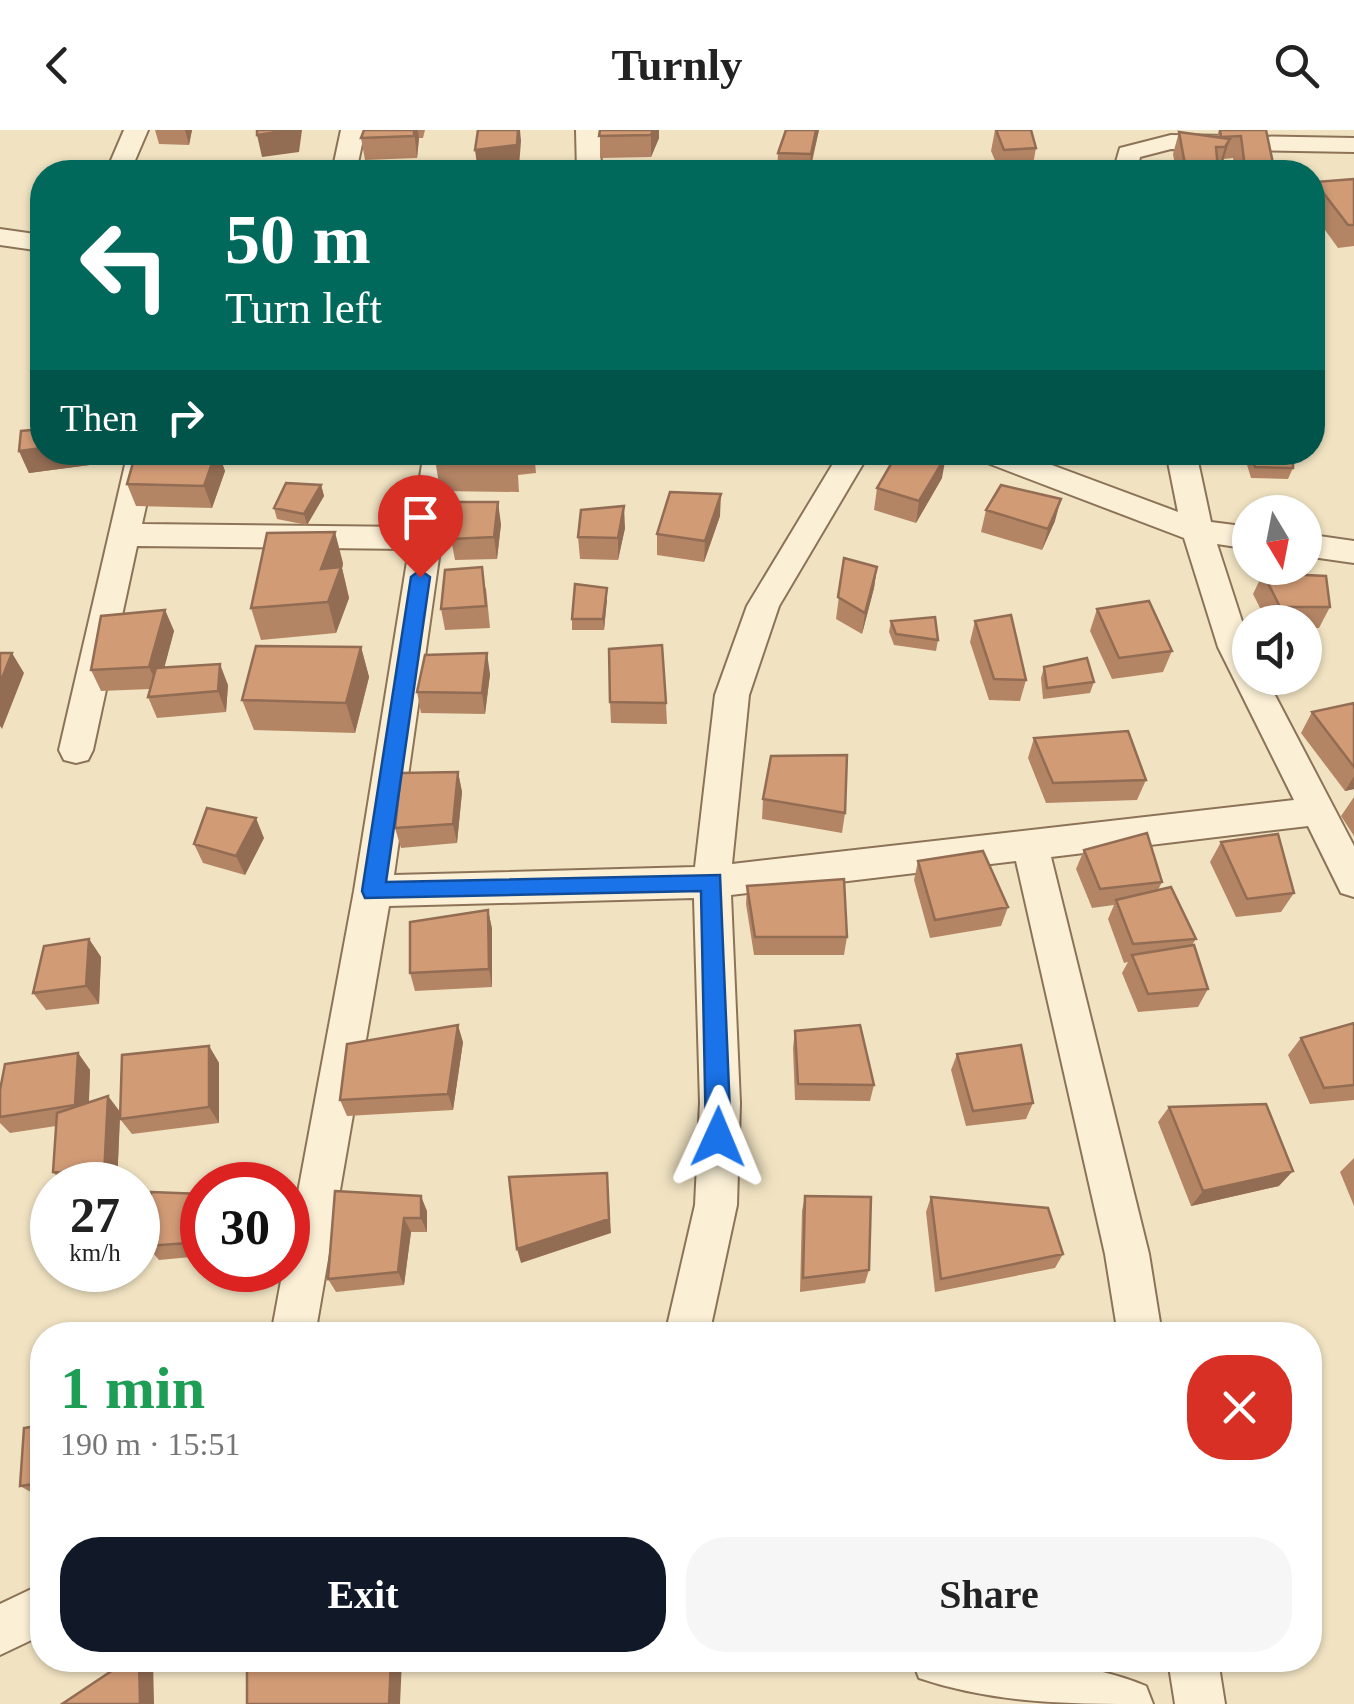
<!DOCTYPE html>
<meta charset="utf-8">
<style>
body{margin:0;font-family:Georgia,serif;background:#f6f6f6;color:#222;height:100vh;display:flex;flex-direction:column;font-size:38px;white-space:nowrap}
*{box-sizing:border-box;margin:0}
p{font-size:32px;color:#767676}
.icon{flex:none;width:55px;height:55px;fill:none;stroke:currentColor;stroke-width:2;stroke-linecap:round;stroke-linejoin:round}
.map{position:relative;flex:1;overflow:hidden}
.details{position:absolute;left:30px;top:1192px;width:1292px;height:350px;display:flex;flex-direction:column;background:#fff;border-radius:40px;box-shadow:0 2px 8px #0004}
.details>*{flex:none}
.top-card{position:absolute;left:30px;top:30px;width:1295px;height:305px;border-radius:40px;box-shadow:0 2px 8px #0004;background:#00695c;color:#fff;overflow:hidden}
.needle{width:65px;rotate:170deg}
.tools{position:absolute;left:1232px;top:365px;display:grid;gap:20px}
.tools a{display:grid;place-items:center;width:90px;height:90px;border-radius:50%;background:#fff;box-shadow:0 2px 8px #0004;font-size:50px}
.speed{position:absolute;left:30px;top:1032px;display:flex;gap:20px;font-size:50px;font-weight:700;text-align:center}
.speed>*{display:grid;place-content:center;width:130px;height:130px;border-radius:50%;background:#fff;box-shadow:0 2px 8px #0004;line-height:1}
.speed small{font-size:25px;font-weight:400}
.speed .limit{border:15px solid #d22;background:#fff;color:#111}
.pin{position:absolute;display:grid;place-items:center;width:85px;height:85px;color:#fff;margin:-102px -42px;border-radius:50% 50% 50% 0;rotate:-45deg;box-shadow:0 0 10px #0007}
.pin .icon{rotate:45deg}
.me{position:absolute;width:110px;margin:-55px;rotate:1deg;stroke-linejoin:round;filter:drop-shadow(0 0 8px #0008)}
.turn{display:flex;align-items:center;gap:35px;height:210px;padding:0 30px;font-size:45px}
.turn .icon{width:130px;height:130px;stroke-width:2.5}
.turn b{display:block;font-size:70px;line-height:85px}
.then{display:flex;align-items:center;height:95px;padding:0 30px;background:#0003;gap:20px;font-size:38px}
.round{display:grid;place-items:center;flex:none;width:105px;height:105px;border-radius:40px;background:#f6f6f6}
.headline{display:flex;align-items:center;justify-content:space-between;height:170px;padding:0 30px}
h1{font-size:60px;font-weight:600;line-height:75px;color:#1e9e55}
.cta{display:flex;gap:20px;margin-top:auto;padding:20px 30px}
.cta a{flex:1;height:115px;border-radius:40px;background:#111827;color:#fff;font-size:40px;font-weight:600;line-height:115px;text-align:center}
.cta a+a{background:#f6f6f6;color:#222}
header{display:flex;justify-content:space-between;align-items:center;height:130px;padding:0 30px;background:#fff;font-size:45px;font-weight:600}
.map>svg:first-child{display:block}
</style>
<header><svg class="icon" aria-label="back" viewBox="0 0 24 24"><path d="M15 5l-7 7 7 7"/></svg>Turnly<svg class="icon" aria-label="search" viewBox="0 0 24 24"><circle cx="10" cy="10" r="6"/><path d="M15 15l6 6"/></svg></header>
<div class="map">
<svg width="1354" height="1574" viewBox="0 0 1354 1574">
<rect width="100%" height="100%" fill="#f1e3c2"/>
<g fill="none" stroke-linecap="round" stroke-linejoin="round">
<defs>
<path id="minor" d="M124,0H148L130,42H106Z
M341,0H365L356,42H332Z
M576,0H600L601,42H577Z
M1171,5L1354,8V22L1171,19L1140,27L1137,42H1113L1120,18Z
M0,99L42,105V121L0,115Z
M128,322H158L142,394L412,397L424,322H454L394,745L695,737L715,565L747,476L840,322H870L779,476L749,565L732,734L1294,670L1218,517L1184,408L977,329L973,322H1017L1178,382L1166,322H1196L1211,392L1250,397V419L1217,414L1250,516V548H1266L1354,716V767L1341,763L1308,696L1051,727L1149,1124L1162,1205H1118L1105,1124L1016,731L731,765L740,973L737,1075L709,1205H665L695,1075L700,973L694,768L389,776L315,1205H271L283,1140H288V1116L354,761L409,419L137,416L93,620L88,630L76,633L64,630L59,620Z
M1305,404L1354,411V433L1305,426Z
M42,1454V1505L0,1525V1474Z
M912,1530C991,1530 1071,1525 1146,1556L1153,1574C1074,1574 995,1574 919,1548Z
M1168,1530H1218L1225,1574H1175Z"/>
</defs>
<!-- minor casing -->
<use href="#minor" stroke="#8c7358" stroke-width="4"/>
<!-- minor -->
<use href="#minor" fill="#fbf0d6" fill-rule="evenodd"/>
</g>
<!-- wall -->
<path fill="#b48565" d="M155,0H192L189,15L159,14Z
M364,0H425L423,8H419L417,28L365,30L361,8Z
M600,0H659V8L651,27L600,28Z
M819,0L810,42H777L778,23Z
M995,0L1036,18L1032,40L1000,42L991,21Z
M1219,0H1266L1274,38L1273,42H1235L1233,28L1224,29L1216,42H1176L1173,24L1179,2L1217,7Z
M1354,49V116L1338,118L1312,82V59L1315,52Z
M42,200V230L33,207Z
M42,262V322L120,331L29,343L19,321L37,299L33,289Z
M136,322H218L225,341L212,378L136,376L127,354Z
M437,322H534L536,343L518,345L519,362L440,361L435,329Z
M1245,322H1293V338L1288,349L1251,348L1244,325Z
M942,348L916,393L874,380L877,358Z
M321,355L324,366L307,395L277,389L274,378Z
M986,380L1055,391L1042,420L981,402Z
M720,386L704,432L657,425V404Z
M501,394L497,429L455,430L451,409Z
M625,398L618,430L580,429L578,407Z
M844,428L877,437L874,458L862,504L836,489Z
M343,433L342,438L349,468L336,503L261,510L251,478Z
M1263,443L1330,477L1319,498H1305V492H1267L1253,464Z
M486,458L490,498L445,500L441,479Z
M607,458V469L604,500H572V489Z
M1097,479L1172,521L1163,542L1112,549L1090,501Z
M165,480L174,501L164,537L228,555L226,582L157,588L148,567L150,559L101,561L91,540Z
M891,491L938,510L936,521L894,515L889,502Z
M975,491L1026,550L1020,571L989,570L970,512Z
M361,517L369,547L355,603L254,600L242,570Z
M1044,537L1094,552L1090,563L1043,569L1041,548Z
M490,544L485,584L421,583L417,562Z
M610,572L666,573L667,594L611,593Z
M1354,573V659L1345,661L1301,603L1312,582Z
M1034,608L1146,650L1137,670L1046,673L1028,628Z
M458,642L462,662L457,713L401,718L395,698Z
M1354,667V706L1341,686Z
M763,669L845,683L842,703L762,689Z
M264,708L245,745L203,733L194,714Z
M1221,712L1294,763L1281,782L1236,787L1210,732Z
M1084,720L1162,752L1158,760L1196,809L1192,815L1208,859L1198,877L1138,882L1122,843L1128,832L1124,833L1108,789L1114,775L1092,778L1076,739Z
M918,731L1008,777L1001,796L930,808L914,750Z
M747,756L847,807L844,825H754L746,774Z
M488,780L492,799V857L415,861L410,843Z
M89,809L101,827L99,874L46,880L33,863Z
M1354,893V970L1310,974L1288,925L1301,908Z
M795,901L874,955L870,971L795,970L793,918Z
M463,912L453,980L347,986L340,970Z
M209,916L219,933V993L132,1004L120,989L117,1055H65L53,1042L56,996L10,1003L0,993V960L78,923L90,940L89,972L108,966L120,982Z
M957,924L1033,973L1026,989L966,996L951,940Z
M1169,977L1279,1056L1191,1076L1158,992Z
M1354,1028V1076L1340,1042Z
M335,1061L427,1081V1102H411L404,1155L336,1162L328,1149Z
M202,1064V1126L159,1130L147,1116Z
M805,1066L869,1140L865,1153L800,1162L802,1081Z
M931,1067L1063,1124L1055,1138L935,1162L926,1082Z
M42,1295V1364L36,1365L20,1356Z"/>
<!-- shaded-wall -->
<path fill="#926c53" d="M185,0H192L189,15Z
M291,0H302L299,22L262,27L257,5Z
M414,0H418L419,8L417,28Z
M518,0H520L521,11L519,37L478,42L475,20Z
M653,0H659V8L651,27V5Z
M816,0H819L809,42L811,24Z
M1230,9L1223,31L1218,40L1225,17Z
M42,318V322H123L120,331L29,343L19,321Z
M216,322H218L225,341L212,378L204,356Z
M946,326L942,348L916,393L919,371Z
M321,355L324,366L307,395L304,384Z
M721,364L720,386L704,432L705,411Z
M1061,369L1055,391L1042,420L1048,399Z
M498,372L501,394L497,429L494,407Z
M624,376L625,398L618,430V408Z
M335,402L343,433L342,438L349,468L336,503L328,472L321,439Z
M877,437L874,458L862,504L865,483Z
M607,458V469L604,500L603,489Z
M165,480L174,501L159,558L149,537Z
M361,517L369,547L355,603L346,573Z
M12,523L24,543L2,599L0,596V553Z
M487,523L490,544L485,584L482,563Z
M220,534L228,555L226,582L218,561Z
M458,642L462,662L457,713L453,694Z
M1354,646V659L1345,661Z
M256,688L264,708L245,745L236,726Z
M488,780L492,799V857L489,839Z
M89,809L101,827L99,874L86,856Z
M458,895L463,912L453,980L448,964Z
M209,916L219,933V993L209,977Z
M78,923L90,940L88,991L75,975Z
M108,966L120,982L117,1055H112L104,1046Z
M1293,1041L1279,1056L1191,1076L1203,1061Z
M607,1043L611,1103L521,1133L517,1119Z
M421,1066L427,1081V1102L421,1088Z
M404,1088L411,1102L404,1155L398,1142Z
M139,1530H153L154,1574H140Z
M391,1530H402L400,1574H389Z"/>
<!-- building -->
<path fill="#d19b76" stroke="#926c53" stroke-width="2.5" d="M257,0H291L257,5Z
M364,0H414V6L361,8Z
M478,0H518L517,15L475,20Z
M600,0H653L651,5L599,6Z
M786,0H816L811,24L778,23Z
M996,0H1031L1036,18L1004,20Z
M1220,0H1266L1274,38H1245L1241,6L1221,7Z
M1179,2L1230,9L1225,17H1216L1218,39L1186,40Z
M1354,49V95H1348L1315,52Z
M42,200V211L33,207Z
M41,262H42V290L33,289Z
M42,299V318L19,321L21,301Z
M136,322H216L204,356L127,354Z
M437,322H515L516,330L435,329Z
M898,322H933L946,326L919,371L877,358Z
M1251,322H1293V338L1255,337Z
M286,353L321,355L304,384L274,378Z
M1001,355L1061,369L1048,399L986,380Z
M670,362L721,364L705,411L657,404Z
M450,372H498L494,407L451,409Z
M624,376L618,408L578,407L581,380Z
M335,402L321,439L341,437L328,472L251,478L267,403Z
M844,428L877,437L865,483L838,467Z
M482,437L486,476L441,479L445,440Z
M1263,443L1326,446L1330,477H1280Z
M575,454L607,458L603,489H572Z
M1149,471L1172,521L1119,528L1097,479Z
M165,480L149,537L91,540L101,486Z
M1011,485L1026,550L994,549L975,491Z
M935,487L938,510L896,504L891,491Z
M662,515L666,573L610,572L609,519Z
M256,516L361,517L346,573L242,570Z
M0,523H12L0,553Z
M487,523L482,563L417,562L425,525Z
M1087,528L1094,552L1047,558L1044,537Z
M220,534L218,561L148,567L156,538Z
M1354,573V637L1312,582Z
M1128,601L1146,650L1053,653L1034,608Z
M847,625L845,683L763,669L771,626Z
M458,642L453,694L395,698L401,643Z
M207,678L256,688L236,726L194,714Z
M1147,703L1162,752L1100,759L1084,720Z
M1278,704L1294,763L1247,769L1221,712Z
M983,721L1008,777L935,790L918,731Z
M844,749L847,807H755L747,756Z
M1171,757L1196,809L1133,814L1116,770Z
M488,780L489,839L410,843V792Z
M89,809L86,856L33,863L44,816Z
M1194,815L1208,859L1148,864L1132,825Z
M1354,893V955L1324,958L1301,908Z
M458,895L448,964L340,970L347,914Z
M860,895L874,955L798,954L795,901Z
M1021,915L1033,973L973,981L957,924Z
M209,916V977L120,989L122,925Z
M78,923L75,975L0,987V960L5,934Z
M108,966L104,1046L53,1042L57,983Z
M1266,974L1293,1041L1203,1061L1169,977Z
M607,1043L609,1089L517,1119L509,1047Z
M335,1061L421,1066V1088H404L398,1142L328,1149Z
M151,1062L202,1064V1112L147,1116Z
M805,1066L871,1067L869,1140L803,1148Z
M931,1067L1048,1078L1063,1124L941,1149Z
M311,1196L394,1203V1205H309Z
M42,1295V1353L20,1356L24,1298Z
M128,1530H139L140,1574H62Z
M247,1530H391L389,1574H247Z"/>
<!-- route -->
<path fill="#1a73e8" stroke="#114b97" stroke-width="2.5" d="M420,440L430,447L386,752L720,745L731,1007L727,1015H710L706,1007L701,761L365,768L362,761L411,447Z"/>
</svg>
<div class="tools">
<a><svg class="needle" viewBox="-14 -14 28 28"><path d="M0-13l5 13h-10z" fill="#e53935"/><path d="M0 13l5-13h-10z" fill="#767676"/></svg></a>
<a><svg class="icon" aria-label="sound" viewBox="0 0 24 24"><path d="M4 9h4l5-4v14l-5-4H4zM17 9q2 3 0 6"/></svg></a>
</div>
<div class="speed"><div>27<small>km/h</small></div><div class="limit">30</div></div>
<div class="pin" style="left:420px;top:447px;background:#d93025"><svg class="icon" aria-label="arrive" viewBox="0 0 24 24"><path d="M6 21V4h12l-3 4 3 4H6"/></svg></div>
<svg class="me" style="left:718px;top:1007px" viewBox="-20 -20 40 40"><path d="M0-17L14 15 0 8-14 15z" fill="#1a73e8" stroke="#fff" stroke-width="4"/></svg>
<div class="top-card">
<div class="turn"><svg class="icon" aria-label="left" viewBox="0 0 24 24"><path d="M17 20v-9H6M10 6l-5 5 5 5"/></svg><div><b>50 m</b>Turn left</div></div>
<div class="then">Then<svg class="icon" aria-label="right" viewBox="0 0 24 24"><path d="M7 20v-9h11M14 6l5 5-5 5"/></svg></div>
</div>
<section class="details">
<div class="headline"><div><h1>1 min</h1><p>190 m · 15:51</p></div><a class="round" style="background:#d93025;color:#fff"><svg class="icon" aria-label="close" viewBox="0 0 24 24"><path d="M6 6l12 12M18 6L6 18"/></svg></a></div>
<div class="cta"><a>Exit</a><a>Share</a></div>
</section>
</div>
